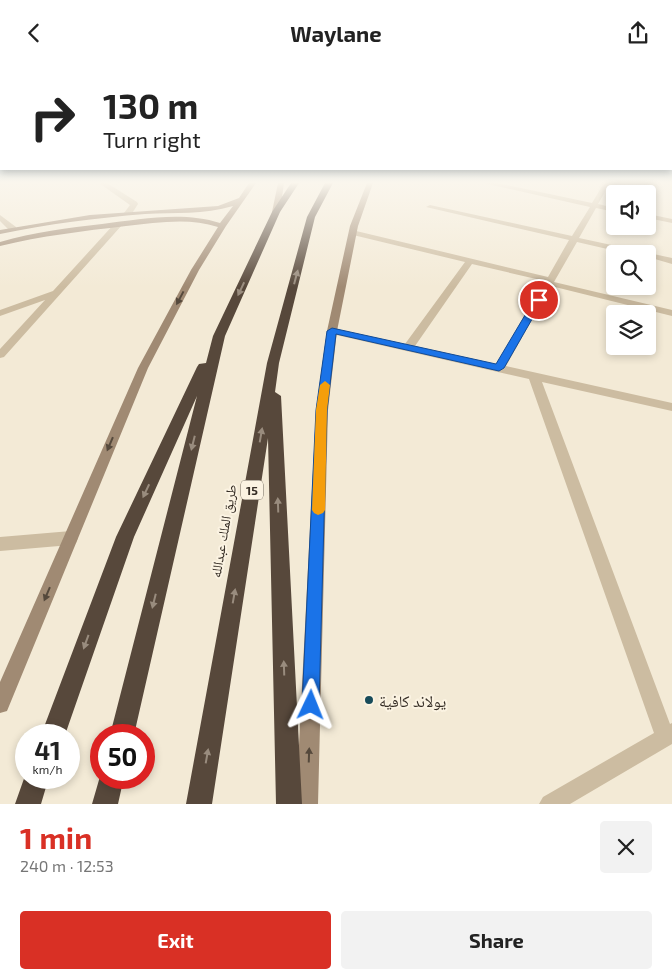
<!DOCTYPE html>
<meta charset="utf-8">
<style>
body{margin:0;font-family:"Exo 2","Noto Naskh Arabic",sans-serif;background:#f2f2f2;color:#222;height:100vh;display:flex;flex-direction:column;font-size:19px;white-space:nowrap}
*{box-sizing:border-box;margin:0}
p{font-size:16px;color:#767676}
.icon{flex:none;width:28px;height:28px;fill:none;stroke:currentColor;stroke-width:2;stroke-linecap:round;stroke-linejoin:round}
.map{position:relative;height:739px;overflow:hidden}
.details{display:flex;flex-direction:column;background:#fff;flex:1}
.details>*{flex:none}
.top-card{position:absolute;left:0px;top:0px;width:672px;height:105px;box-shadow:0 2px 8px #0003;background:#fff;color:#222;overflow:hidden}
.tools{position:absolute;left:606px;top:120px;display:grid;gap:10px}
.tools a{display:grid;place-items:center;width:50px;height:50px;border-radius:5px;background:#fff;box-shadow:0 2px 8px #0003;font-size:25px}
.speed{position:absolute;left:15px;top:659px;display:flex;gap:10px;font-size:25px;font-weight:700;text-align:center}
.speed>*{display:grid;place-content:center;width:65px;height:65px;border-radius:50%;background:#fff;box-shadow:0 2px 8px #0003;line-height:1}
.speed small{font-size:12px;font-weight:400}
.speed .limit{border:8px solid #d22;background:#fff;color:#111}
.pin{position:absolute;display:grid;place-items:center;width:42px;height:42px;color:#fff;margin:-21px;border:2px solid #fff;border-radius:50%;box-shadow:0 1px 5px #0007}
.me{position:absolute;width:55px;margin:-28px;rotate:2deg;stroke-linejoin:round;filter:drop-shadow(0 0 4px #0008)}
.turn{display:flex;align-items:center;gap:18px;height:105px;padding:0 20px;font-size:22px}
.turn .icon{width:65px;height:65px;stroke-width:2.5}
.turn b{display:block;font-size:35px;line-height:42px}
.round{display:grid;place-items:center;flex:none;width:52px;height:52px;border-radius:5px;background:#f2f2f2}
.summary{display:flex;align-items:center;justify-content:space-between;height:85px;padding:0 20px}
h1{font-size:30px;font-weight:700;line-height:38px;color:#d93025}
.action{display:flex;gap:10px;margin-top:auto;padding:10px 20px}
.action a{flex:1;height:58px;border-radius:5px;background:#d93025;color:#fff;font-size:20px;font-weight:700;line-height:58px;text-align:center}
.action a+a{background:#f2f2f2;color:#222}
header{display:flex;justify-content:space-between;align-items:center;height:65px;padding:0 20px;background:#fff;font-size:22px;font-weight:700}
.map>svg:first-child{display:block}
</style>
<header><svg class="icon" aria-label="back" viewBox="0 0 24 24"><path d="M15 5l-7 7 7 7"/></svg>Waylane<svg class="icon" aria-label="share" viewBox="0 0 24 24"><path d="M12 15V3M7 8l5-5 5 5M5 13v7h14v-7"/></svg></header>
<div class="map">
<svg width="672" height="739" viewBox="0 0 672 739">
<rect width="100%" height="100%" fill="#f3ead6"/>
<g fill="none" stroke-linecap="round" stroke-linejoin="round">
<!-- street -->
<path fill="#ccbca1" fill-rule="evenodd" d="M99,118H107L137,137L138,139L131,150L124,148L130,140Z
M483,118H497L592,138L604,118H610L598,139L615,143V147L596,143L579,173L672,193V199L648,192V189H629L577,177L554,217L672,245V251L551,221L506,301L672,338V346L542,317L670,659L672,658V679L570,739H539L543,732L654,668L529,314L332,269L327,266L332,263L405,279L465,197L349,169V165H352L548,212L569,175L426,142L430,140L572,171L590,142ZM472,199L545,216L496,299L415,281Z
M648,149L672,154V158L648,153Z
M0,150L16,162V166H10L0,156Z
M115,158L122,160L4,292L0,293V284L45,235L0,251V245L53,226Z
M71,466L76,468L78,473L76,478L71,480L0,486V472Z"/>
<!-- secondary -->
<path fill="#a08a73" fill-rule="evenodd" d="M249,118H256L226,161L199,205L148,303L7,646L0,648V617L138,303L191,205L218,162C188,152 156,158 126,161C83,166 41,171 0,181V177C34,167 68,163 102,159C141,154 183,146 220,158L233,141C204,150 174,147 145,149C96,153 48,159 0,169V165L90,150L218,141L239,133Z
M278,118H284L280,147L276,149L272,147Z
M367,118H373L358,161L337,266L328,345L318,739H296L316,345L327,266L350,161Z"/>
<!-- highway -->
<path fill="#57483b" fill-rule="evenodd" d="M291,118H299L280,147L225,271L134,670H110L197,331L134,472L65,670H41L116,472L197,302L199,299L206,298L213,271L272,147Z
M325,118H333L315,152L279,298L275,327L281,331L302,739H276L268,373L212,739H186L267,298L307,152Z
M26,708V712H49L41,739H15Z
M101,708V712H124L118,739H92Z"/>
</g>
<!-- one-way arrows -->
<defs><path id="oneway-solid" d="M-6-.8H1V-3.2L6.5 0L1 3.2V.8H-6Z" transform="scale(1.25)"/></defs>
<g fill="#998c7e">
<use href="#oneway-solid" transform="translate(296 212) rotate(-75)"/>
<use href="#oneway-solid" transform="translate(241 224) rotate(115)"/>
<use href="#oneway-solid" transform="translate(261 370) rotate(-80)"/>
<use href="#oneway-solid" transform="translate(193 378) rotate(104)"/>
<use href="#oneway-solid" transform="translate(146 426) rotate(115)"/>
<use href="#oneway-solid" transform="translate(278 440) rotate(-92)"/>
<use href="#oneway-solid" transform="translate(234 531) rotate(-80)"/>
<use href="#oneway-solid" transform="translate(154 536) rotate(104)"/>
<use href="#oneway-solid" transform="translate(86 577) rotate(110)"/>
<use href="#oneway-solid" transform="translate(284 603) rotate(-92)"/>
<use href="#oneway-solid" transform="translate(207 691) rotate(-80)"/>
</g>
<g fill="#55493c">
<use href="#oneway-solid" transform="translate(180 233) rotate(118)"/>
<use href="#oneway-solid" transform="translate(110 379) rotate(113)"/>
<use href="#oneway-solid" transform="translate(47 529) rotate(113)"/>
<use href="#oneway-solid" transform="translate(309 690) rotate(-88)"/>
</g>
<!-- sky -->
<linearGradient id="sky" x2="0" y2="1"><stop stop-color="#79aed3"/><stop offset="0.53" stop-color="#faf6ed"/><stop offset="1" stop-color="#faf6ed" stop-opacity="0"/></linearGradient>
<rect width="672" height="222" fill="url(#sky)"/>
<!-- route -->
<path fill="#1a73e8" stroke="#114b97" d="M539,232L543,235L504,303L499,306L336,269L327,345L319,640L317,647L311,649L305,647L302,640L316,345L327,266L332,263L496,299L534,235Z"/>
<!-- slow -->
<path fill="#f59e0b" d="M325,316L330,320L327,345L325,445L323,448L318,450L314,448L312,445L316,345L320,320Z"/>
<!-- markers -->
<circle fill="#174b5a" stroke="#fbf3e2" stroke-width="2" cx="369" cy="635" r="5"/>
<g text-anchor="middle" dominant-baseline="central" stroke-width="4" stroke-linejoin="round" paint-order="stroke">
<!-- shield labels -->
<rect fill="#fbf3e2" stroke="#70685e" stroke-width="1" x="241" y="415.5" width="22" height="19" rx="4"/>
<g font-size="12" font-weight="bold" fill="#352d25">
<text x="252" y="425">15</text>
</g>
<!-- street labels -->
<g font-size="14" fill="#352d25" stroke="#fbf3e2">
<text transform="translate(223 466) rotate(-80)">طريق الملك عبدالله</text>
</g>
<!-- near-poi labels -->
<g font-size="16" fill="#352d25" stroke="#fbf3e2" text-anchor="start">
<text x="379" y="635">يولاند كافية</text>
</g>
</g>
</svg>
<div class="tools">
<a><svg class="icon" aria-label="sound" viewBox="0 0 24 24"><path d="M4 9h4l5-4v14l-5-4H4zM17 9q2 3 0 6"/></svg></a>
<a><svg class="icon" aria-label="search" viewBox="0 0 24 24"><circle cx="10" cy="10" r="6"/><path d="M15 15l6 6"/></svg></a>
<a><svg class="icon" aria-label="layers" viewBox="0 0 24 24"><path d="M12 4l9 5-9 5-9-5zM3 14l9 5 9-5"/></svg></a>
</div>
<div class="speed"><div>41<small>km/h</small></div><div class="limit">50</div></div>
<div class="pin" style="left:539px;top:235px;background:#d93025"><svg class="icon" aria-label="arrive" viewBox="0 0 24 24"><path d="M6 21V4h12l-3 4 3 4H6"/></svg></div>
<svg class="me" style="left:311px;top:640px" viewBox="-20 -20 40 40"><path d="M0-17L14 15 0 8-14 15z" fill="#1a73e8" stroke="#fff" stroke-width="4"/></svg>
<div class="top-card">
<div class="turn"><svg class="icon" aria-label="right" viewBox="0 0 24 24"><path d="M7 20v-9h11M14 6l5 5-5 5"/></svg><div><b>130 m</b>Turn right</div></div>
</div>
</div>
<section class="details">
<div class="summary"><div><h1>1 min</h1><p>240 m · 12:53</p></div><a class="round"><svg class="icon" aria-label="close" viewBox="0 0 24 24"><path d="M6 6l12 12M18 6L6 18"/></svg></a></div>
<div class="action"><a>Exit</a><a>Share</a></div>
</section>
